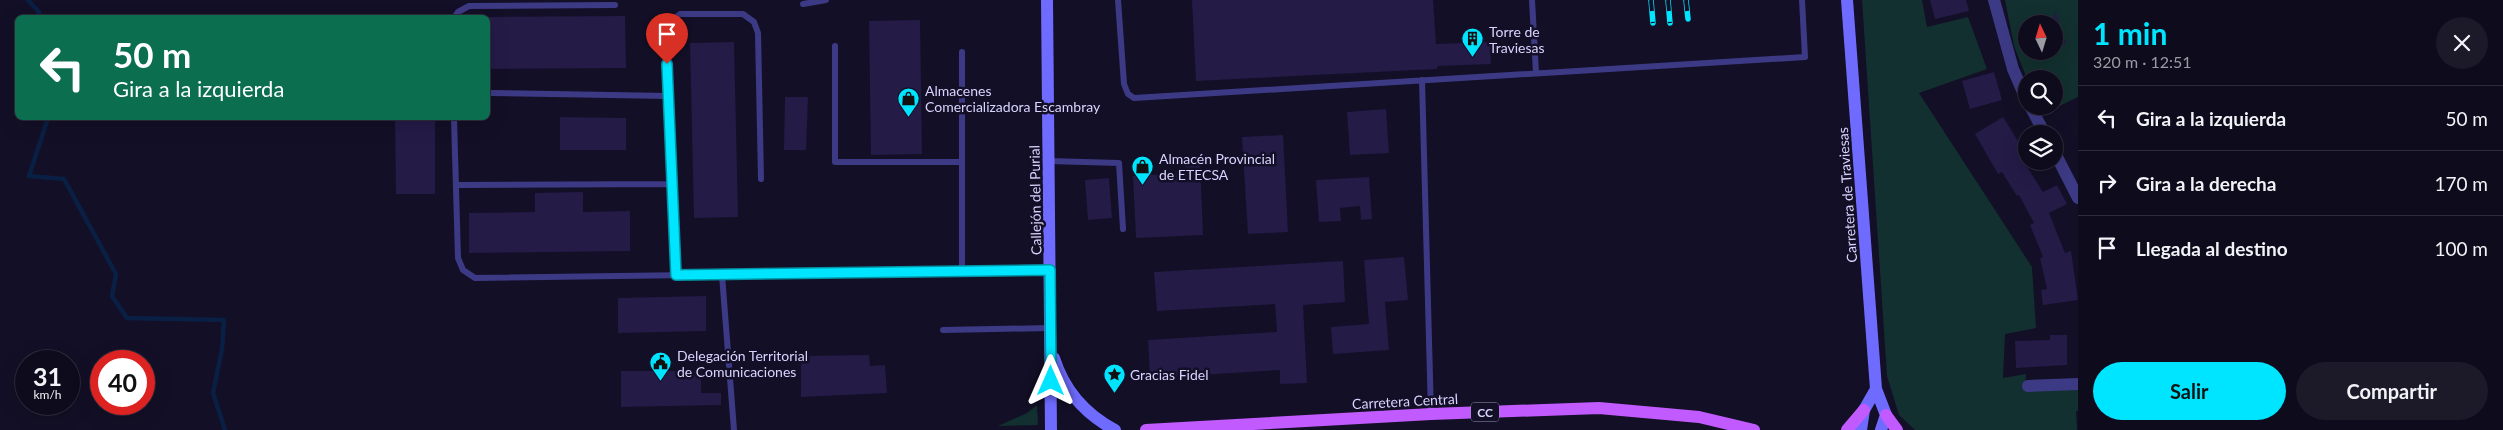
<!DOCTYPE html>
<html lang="es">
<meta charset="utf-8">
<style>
body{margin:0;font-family:Lato,sans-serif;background:#1c1929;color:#f1f3f6;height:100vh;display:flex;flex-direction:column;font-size:19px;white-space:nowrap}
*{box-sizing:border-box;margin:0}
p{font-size:16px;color:#9b9ba3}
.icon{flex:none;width:28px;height:28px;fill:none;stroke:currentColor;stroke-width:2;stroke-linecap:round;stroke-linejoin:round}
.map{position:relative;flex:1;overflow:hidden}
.sheet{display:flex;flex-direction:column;background:#0e0b1c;width:425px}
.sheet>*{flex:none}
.guide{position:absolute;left:15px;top:15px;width:475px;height:105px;border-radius:8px;box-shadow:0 5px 20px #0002,0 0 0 1px #2e2b3b;background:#0b6e4f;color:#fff;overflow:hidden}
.needle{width:32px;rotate:356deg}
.buttons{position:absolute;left:2018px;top:15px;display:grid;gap:10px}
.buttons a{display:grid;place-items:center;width:45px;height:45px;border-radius:50%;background:#0e0b1c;box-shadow:0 5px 20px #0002,0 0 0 1px #2e2b3b;font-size:25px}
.speed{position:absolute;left:15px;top:350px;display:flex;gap:10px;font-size:25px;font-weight:700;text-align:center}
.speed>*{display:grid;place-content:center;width:65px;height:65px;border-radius:50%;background:#0e0b1c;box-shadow:0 5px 20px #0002,0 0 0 1px #2e2b3b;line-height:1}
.speed small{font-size:12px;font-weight:400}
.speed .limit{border:8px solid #d22;background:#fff;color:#111}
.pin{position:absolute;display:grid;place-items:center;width:42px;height:42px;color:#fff;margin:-51px -21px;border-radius:50% 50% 50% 0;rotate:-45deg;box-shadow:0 0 5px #0007}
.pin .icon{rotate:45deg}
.me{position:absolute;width:55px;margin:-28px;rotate:0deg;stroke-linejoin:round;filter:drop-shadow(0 0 4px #0008)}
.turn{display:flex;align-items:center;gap:18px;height:105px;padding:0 15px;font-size:22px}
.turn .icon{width:65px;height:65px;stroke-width:2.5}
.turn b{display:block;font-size:35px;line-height:42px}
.round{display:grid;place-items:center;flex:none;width:52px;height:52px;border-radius:26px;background:#1c1929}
.summary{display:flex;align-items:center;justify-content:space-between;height:85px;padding:0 15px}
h1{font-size:30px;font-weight:700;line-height:38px;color:#00e5ff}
.primary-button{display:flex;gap:10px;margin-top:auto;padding:10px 15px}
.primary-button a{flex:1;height:58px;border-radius:30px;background:#00e5ff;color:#111;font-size:20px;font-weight:700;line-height:58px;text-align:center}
.primary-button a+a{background:#1c1929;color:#f1f3f6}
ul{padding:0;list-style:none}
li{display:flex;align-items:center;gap:15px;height:65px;padding:0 15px;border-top:1px solid #2e2b3b}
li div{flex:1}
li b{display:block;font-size:19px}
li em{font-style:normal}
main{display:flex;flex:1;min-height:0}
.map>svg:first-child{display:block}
</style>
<main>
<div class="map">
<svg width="2078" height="430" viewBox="0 0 2078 430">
<rect width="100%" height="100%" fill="#130f26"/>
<!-- green -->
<path fill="#12302f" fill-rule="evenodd" d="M1862,0H1922L1927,27L1968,17L1987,69L1919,93L2032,267L2036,328L2005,334L2003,378L2026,374L2025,388H2078V411H2076L2077,430H1915L1899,415L1887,376Z
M2005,0H2078V97L2041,115L2037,106H2054V79H2027L2014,46ZM2026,24H2054V51H2026Z
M1037,405L1038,425L998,426L1027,413Z"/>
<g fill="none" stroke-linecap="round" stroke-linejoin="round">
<!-- stream -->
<path stroke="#0a1f44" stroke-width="4.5" d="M28,0L39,12L38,18
M48,118L29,176L64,179L116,274L112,296L127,318L224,320L222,349L213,393L225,430"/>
</g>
<!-- building -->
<path fill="#241b47" d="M1192,0H1433L1436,44L1490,42L1491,64L1437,66V69L1196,81Z
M1930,0H1966L1969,11L1935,19Z
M2056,13L2066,44L2054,49V14Z
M625,16L626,68L488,69V17Z
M920,20L922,154L871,155L869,21Z
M734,42L738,217L694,218L690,43Z
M1994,72L2002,100L1970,109L1962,81Z
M785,97H808L806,150H784Z
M1386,109L1389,153L1350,155L1347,112Z
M560,117L626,118V150H560Z
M2003,117L2026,154V165L2043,192L2057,185L2067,204L2049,213L2065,253L2071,251L2078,300L2043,305L2041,290L2047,289L2040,258L2043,257L2030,225L2034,223L2019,195L2017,196L2002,172L1998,174L1975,134Z
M395,118H435V194H396Z
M1283,135L1288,232L1248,234L1242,137Z
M1200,161L1203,235L1136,238L1133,176L1185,173V162Z
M1369,177L1372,219L1361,220L1360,206L1340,208L1341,221L1319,222L1316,180Z
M1109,178L1112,218L1088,220L1085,180Z
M583,192V212L630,211V251L469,253V213L535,212V193Z
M1404,257L1408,300L1385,302L1389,350L1333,354L1331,327L1369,324L1364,260Z
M1343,261L1345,302L1303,305L1307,383L1280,384V370L1150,378L1148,340L1277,332L1275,304L1157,311L1154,272Z
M706,296V331L618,333V298Z
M2050,335H2067V365L2016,368L2015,341L2050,340Z
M869,355L870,366L885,365L887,393L801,397V356Z
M621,371H701V393H721V405L621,407Z"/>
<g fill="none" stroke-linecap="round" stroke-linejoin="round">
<!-- lane -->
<path stroke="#3d3a85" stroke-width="6" d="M1118,0L1124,84L1128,94L1134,98L1805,57L1802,0
M1532,0L1536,73
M803,4L826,0
M454,18L458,12L469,6L615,5
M835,46V162H962
M1422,80L1431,414
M488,93L668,96
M454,118L458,258L463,270L475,278L1050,270
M1049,161L1119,163L1123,229
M456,185L672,184
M962,271V52
M676,275L666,33L671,21L680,14H743L754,22L758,33L761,179
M722,275L734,430
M943,330L1050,328"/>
<!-- street -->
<path stroke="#3d3a85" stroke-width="12" d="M1994,0L2013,69L2026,99
M2030,106L2045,134
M2054,151L2078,198
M2028,386L2078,384"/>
<!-- secondary -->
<path stroke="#6f6bff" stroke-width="12" d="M1047,0L1051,430
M1847,0L1876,389L1886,415L1881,430
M1054,358C1064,390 1085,414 1115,430
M1861,430L1864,410L1876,389"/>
<!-- primary -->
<path stroke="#c25bff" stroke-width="12" d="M1886,415L1897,430
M1146,430L1431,414L1599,408L1699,417L1754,430
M1847,430L1864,410"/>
<defs>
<path id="rail" d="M1651,0L1653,23
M1668,0L1670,23
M1686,0L1688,19"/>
</defs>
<!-- rail casing -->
<use href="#rail" stroke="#00e5ff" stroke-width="5.5"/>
<!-- rail -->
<use href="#rail" stroke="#130f26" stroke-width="4" stroke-dasharray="11" stroke-linecap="butt"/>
</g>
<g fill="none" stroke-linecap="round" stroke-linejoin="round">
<defs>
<path id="route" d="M667,64L676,275L1050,270L1051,381"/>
</defs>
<!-- route casing -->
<use href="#route" stroke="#0095a6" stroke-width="12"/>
<!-- route -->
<use href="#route" stroke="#00e5ff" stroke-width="9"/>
</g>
<!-- icons -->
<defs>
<symbol id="building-pin" viewBox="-11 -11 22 30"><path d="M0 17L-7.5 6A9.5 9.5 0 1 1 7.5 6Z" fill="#00e5ff" stroke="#130f26"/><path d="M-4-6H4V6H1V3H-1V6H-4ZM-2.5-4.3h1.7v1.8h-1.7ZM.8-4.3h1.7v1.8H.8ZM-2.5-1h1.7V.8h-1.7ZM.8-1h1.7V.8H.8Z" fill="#111"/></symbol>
<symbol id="shop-pin" viewBox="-11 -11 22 30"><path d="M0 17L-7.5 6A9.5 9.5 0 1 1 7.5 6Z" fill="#00e5ff" stroke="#130f26"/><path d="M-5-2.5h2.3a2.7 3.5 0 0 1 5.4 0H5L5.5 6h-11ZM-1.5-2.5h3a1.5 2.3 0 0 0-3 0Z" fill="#111"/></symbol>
<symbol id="civic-pin" viewBox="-11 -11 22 30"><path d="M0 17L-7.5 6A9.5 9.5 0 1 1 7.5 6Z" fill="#00e5ff" stroke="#130f26"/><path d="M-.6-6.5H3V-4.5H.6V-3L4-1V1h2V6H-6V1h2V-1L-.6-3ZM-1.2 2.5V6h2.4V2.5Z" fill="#111"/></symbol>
<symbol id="sight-pin" viewBox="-11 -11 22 30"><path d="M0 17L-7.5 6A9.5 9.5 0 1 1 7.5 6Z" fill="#00e5ff" stroke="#130f26"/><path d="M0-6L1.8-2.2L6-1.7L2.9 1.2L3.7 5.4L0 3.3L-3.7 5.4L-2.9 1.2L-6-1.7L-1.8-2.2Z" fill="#111"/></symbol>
</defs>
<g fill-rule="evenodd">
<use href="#building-pin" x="1460" y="26" width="25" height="34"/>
<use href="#shop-pin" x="896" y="86" width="25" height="34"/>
<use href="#shop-pin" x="1130" y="154" width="25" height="34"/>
<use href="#civic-pin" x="648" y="350" width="25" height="34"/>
<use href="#sight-pin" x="1102" y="362" width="25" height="34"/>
</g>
<g text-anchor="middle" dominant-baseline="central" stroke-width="5" stroke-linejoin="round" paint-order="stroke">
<!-- shield labels -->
<rect fill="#130f26" stroke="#9e99be" stroke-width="1" x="1471" y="402.5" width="28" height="19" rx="4"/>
<g font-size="12" font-weight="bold" fill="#d9d4ff">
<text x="1485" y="412">CC</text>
</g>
<!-- poi labels -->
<g font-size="14" fill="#d9d4ff" stroke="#130f26" text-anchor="start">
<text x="1489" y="31">Torre de<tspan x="1489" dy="16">Traviesas</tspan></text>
<text x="925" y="90">Almacenes<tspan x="925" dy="16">Comercializadora Escambray</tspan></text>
<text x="1159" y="158">Almacén Provincial<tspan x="1159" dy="16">de ETECSA</tspan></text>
<text x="677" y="355">Delegación Territorial<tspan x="677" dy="16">de Comunicaciones</tspan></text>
<text x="1130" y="374">Gracias Fidel</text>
</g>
<!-- street labels -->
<g font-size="14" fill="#d9d4ff" stroke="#130f26">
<text transform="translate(1847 195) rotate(-94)">Carretera de Traviesas</text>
<text transform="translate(1035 200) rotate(-91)">Callejón del Purial</text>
<text transform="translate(1405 401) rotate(-3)">Carretera Central</text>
</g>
</g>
</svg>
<div class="buttons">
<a><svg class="needle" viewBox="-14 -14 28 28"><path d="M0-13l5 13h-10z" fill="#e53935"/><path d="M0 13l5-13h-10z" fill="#9b9ba3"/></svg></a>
<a><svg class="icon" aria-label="search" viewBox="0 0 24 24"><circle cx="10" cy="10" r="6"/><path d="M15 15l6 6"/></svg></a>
<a><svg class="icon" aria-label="layers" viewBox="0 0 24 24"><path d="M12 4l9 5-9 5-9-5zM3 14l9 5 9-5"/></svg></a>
</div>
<div class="speed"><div>31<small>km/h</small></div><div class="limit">40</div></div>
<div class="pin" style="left:667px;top:64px;background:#d93025"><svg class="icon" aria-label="arrive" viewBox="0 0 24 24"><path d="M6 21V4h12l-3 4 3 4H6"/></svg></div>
<svg class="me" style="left:1051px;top:381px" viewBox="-20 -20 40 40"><path d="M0-17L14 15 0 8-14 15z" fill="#00e5ff" stroke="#fff" stroke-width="4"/></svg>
<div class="guide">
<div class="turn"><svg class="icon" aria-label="left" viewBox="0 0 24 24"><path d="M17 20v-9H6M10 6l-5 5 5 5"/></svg><div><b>50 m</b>Gira a la izquierda</div></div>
</div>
</div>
<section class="sheet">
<div class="summary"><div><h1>1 min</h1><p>320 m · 12:51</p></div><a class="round"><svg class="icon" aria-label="close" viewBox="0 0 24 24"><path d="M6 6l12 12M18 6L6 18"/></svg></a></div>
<ul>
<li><svg class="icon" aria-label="left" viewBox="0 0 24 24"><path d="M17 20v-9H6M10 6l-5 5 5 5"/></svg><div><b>Gira a la izquierda</b></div><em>50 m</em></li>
<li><svg class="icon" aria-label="right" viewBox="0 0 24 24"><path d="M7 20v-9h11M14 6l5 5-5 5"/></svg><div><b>Gira a la derecha</b></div><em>170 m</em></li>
<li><svg class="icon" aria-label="arrive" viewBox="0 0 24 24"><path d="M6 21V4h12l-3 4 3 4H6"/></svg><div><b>Llegada al destino</b></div><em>100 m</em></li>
</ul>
<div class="primary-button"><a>Salir</a><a>Compartir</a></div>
</section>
</main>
